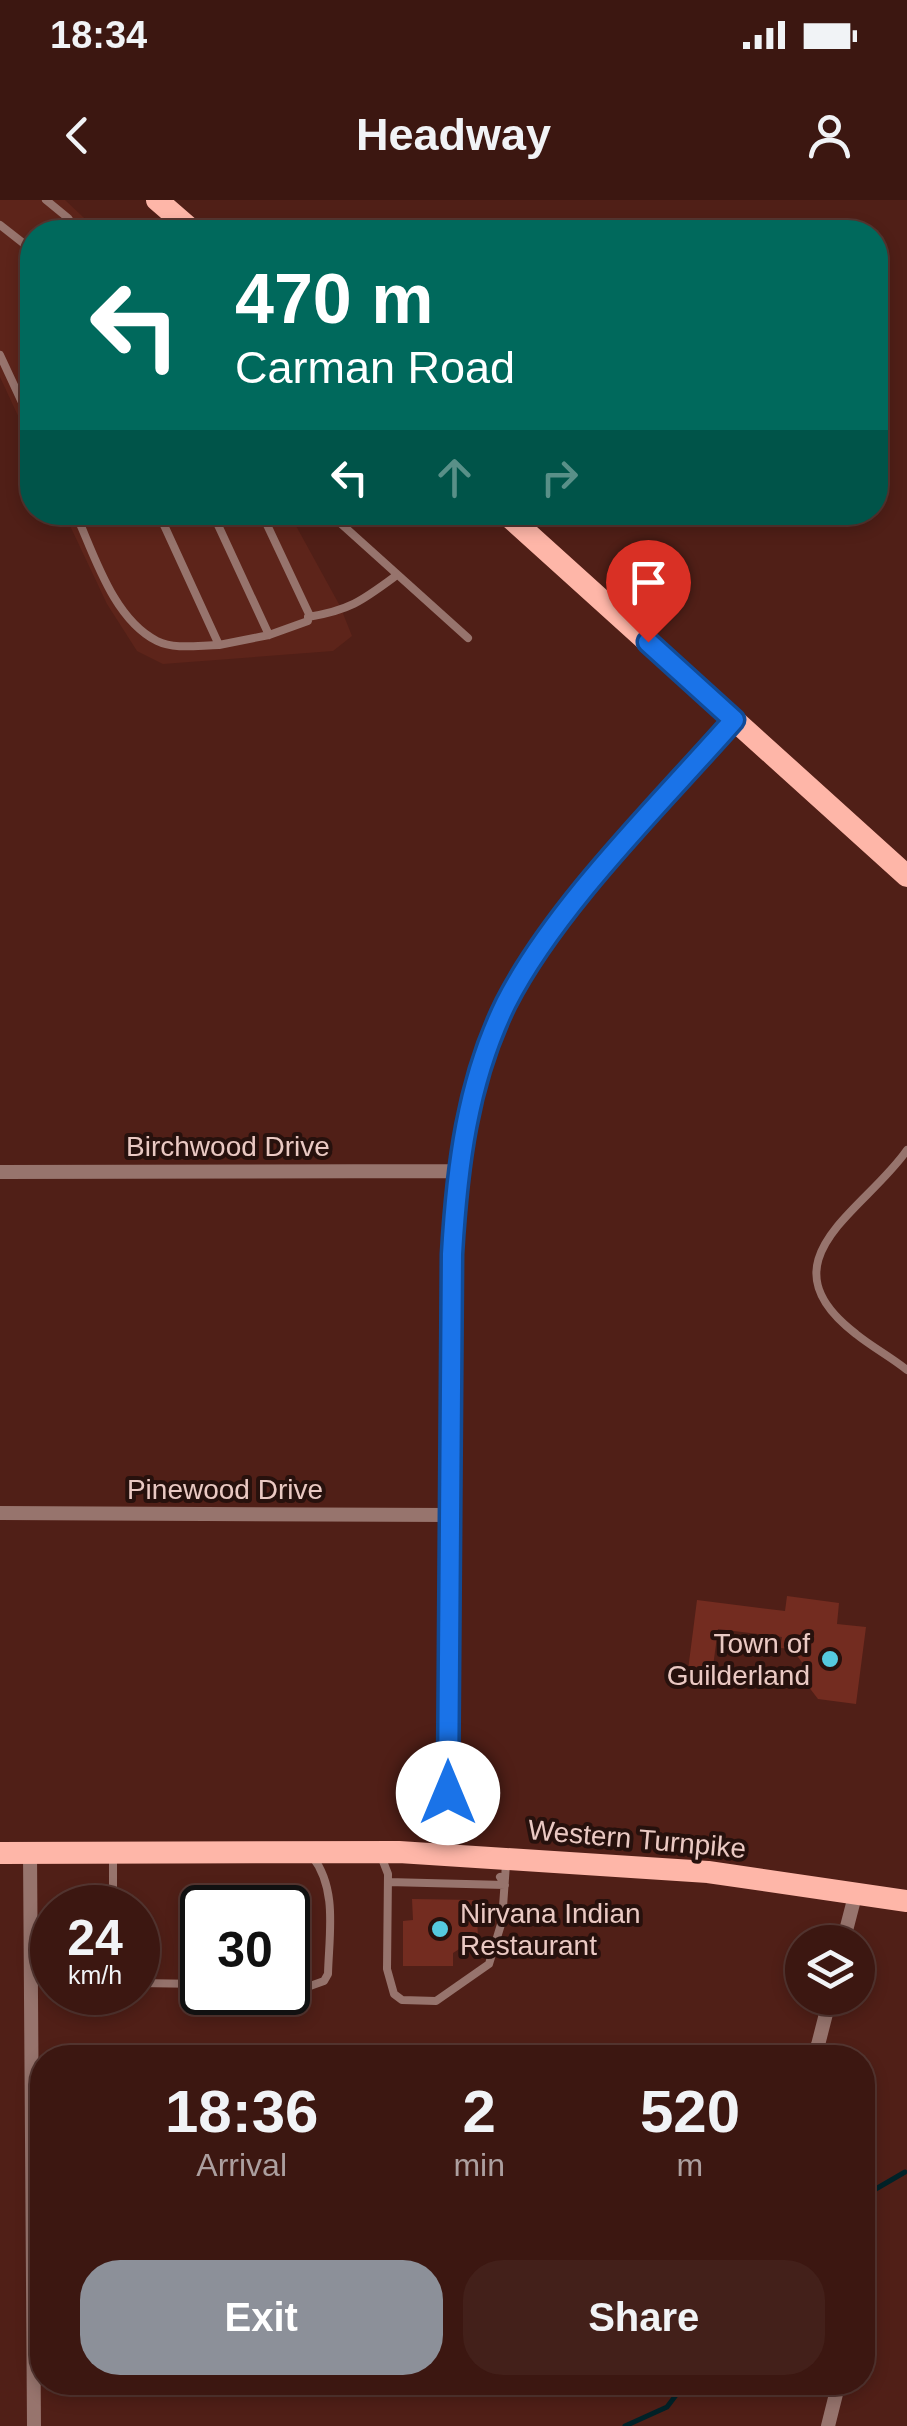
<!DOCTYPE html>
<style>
body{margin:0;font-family:Helvetica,sans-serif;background:#43201a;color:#f1f3f6;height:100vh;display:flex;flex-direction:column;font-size:38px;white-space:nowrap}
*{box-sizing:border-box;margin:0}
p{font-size:32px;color:#ac9f9f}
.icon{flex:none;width:55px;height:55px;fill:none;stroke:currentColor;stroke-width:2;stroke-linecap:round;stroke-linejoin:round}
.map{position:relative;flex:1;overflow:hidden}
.panel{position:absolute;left:30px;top:1845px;width:845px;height:350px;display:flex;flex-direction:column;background:#3c1711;border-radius:40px;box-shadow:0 5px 15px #0003,0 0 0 2px #553631}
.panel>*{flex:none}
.guide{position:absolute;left:20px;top:20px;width:868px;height:305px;border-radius:40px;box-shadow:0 5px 15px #0003,0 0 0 2px #553631;background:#00695c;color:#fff;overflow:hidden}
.controls{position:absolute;left:785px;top:1725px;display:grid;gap:20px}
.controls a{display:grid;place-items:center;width:90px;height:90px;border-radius:50%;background:#3c1711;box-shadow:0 5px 15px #0003,0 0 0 2px #553631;font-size:50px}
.speed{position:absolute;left:30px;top:1685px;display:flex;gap:20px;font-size:50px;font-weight:700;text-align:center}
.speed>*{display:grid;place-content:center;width:130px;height:130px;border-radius:50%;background:#3c1711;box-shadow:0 5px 15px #0003,0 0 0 2px #553631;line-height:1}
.speed small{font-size:25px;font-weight:400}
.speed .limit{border:5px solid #111;border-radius:15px;background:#fff;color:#111}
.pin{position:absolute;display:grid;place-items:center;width:85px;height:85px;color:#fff;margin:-102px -42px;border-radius:50% 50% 50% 0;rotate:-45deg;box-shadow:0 0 10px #0007}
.pin .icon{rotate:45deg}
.me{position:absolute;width:110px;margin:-55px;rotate:0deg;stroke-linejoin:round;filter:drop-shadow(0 0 8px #0008)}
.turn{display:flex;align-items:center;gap:35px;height:210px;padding:0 50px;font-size:45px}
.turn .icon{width:130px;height:130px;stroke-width:2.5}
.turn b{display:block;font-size:70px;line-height:85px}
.lanes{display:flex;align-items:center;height:95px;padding:0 50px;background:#0003;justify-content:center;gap:50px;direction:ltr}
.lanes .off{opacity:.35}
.eta{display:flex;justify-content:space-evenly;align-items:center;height:170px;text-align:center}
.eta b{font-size:60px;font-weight:600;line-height:70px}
.action{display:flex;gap:20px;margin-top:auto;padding:20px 50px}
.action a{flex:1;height:115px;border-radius:40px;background:#8c9099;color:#fff;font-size:40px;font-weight:600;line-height:115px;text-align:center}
.action a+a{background:#43201a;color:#f1f3f6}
.status{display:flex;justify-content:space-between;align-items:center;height:70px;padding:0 50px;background:#3c1711;direction:ltr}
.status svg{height:28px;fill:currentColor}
header{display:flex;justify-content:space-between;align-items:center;height:130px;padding:0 50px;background:#3c1711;font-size:45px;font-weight:600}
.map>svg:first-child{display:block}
</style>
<div class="status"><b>18:34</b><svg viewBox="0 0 49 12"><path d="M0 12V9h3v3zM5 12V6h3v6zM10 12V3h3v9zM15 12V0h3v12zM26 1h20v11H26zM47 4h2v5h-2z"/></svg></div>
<header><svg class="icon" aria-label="back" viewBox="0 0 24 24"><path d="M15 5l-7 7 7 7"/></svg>Headway<svg class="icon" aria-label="person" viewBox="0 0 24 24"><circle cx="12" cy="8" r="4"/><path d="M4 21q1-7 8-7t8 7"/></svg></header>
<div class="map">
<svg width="907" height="2226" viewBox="0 0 907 2226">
<rect width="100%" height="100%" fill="#501f17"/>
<!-- built -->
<path fill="#5d241a" d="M0,0H65L99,32H32V246L0,177Z
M64,313H289L340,406L352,436L333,451L163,464L137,451L107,404Z"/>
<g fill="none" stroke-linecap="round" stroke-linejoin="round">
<!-- stream -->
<path stroke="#002228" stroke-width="5" d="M862,1997L905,1972
M625,2226L667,2207L686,2182"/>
</g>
<!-- building -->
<path fill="#732c20" d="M787,1396L839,1403L837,1424L866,1427L856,1504L818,1499L805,1482L807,1469L792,1449L780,1448L782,1437L718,1429L712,1474L688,1470L697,1400L785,1411Z
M412,1699L476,1700L478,1737L453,1753V1766H403V1721L413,1720Z
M288,1717H304L305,1751L288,1752Z"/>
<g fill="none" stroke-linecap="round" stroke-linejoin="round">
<!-- service -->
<path stroke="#97746d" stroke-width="8" d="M46,0L68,18L77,32
M0,25L32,50
M0,155L32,224
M75,312C94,354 113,419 157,441C175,450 200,445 219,445
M158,312L219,445L269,435L308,421L309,414L261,312
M212,312L269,435
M328,312L468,438
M308,417C351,410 363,400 397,375
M907,950C865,1011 759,1060 856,1134C872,1147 891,1157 907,1170
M381,1656L388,1674L387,1769L394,1794L402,1800L436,1801L489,1764L502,1721L506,1664
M388,1682L505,1685L500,1677
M113,1708V1657
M138,1783L202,1784
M288,1785L310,1786L324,1781L328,1774C329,1734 338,1689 312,1656"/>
<!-- minor -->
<path stroke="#97746d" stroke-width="14" d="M0,972L456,971
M0,1313L449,1315
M30,1653L34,2226
M448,1655L452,1054C457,968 466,882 506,803C524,769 547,739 571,709C622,643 679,582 734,520
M843,1742L856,1692
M810,1858L818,1845L830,1798
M828,2226L839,2182"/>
<!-- primary -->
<path stroke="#feb6a8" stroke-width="22" d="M157,0L194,32
M504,312L907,676
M0,1653L399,1652L708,1672L907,1701"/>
</g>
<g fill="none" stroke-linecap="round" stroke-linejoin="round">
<defs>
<path id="route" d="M448,1593L452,1054C457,968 467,882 506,803C556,705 661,603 734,520L648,442"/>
</defs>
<!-- route casing -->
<use href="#route" stroke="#114b97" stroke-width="25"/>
<!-- route -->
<use href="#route" stroke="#1a73e8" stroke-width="18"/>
</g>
<!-- markers -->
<g fill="#55cadf" stroke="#27110d" stroke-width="4">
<circle cx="830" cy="1459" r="10"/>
<circle cx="440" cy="1729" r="10"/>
</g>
<g text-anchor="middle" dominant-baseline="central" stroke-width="8" stroke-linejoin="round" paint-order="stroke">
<!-- street labels -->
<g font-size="28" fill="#eac9c3" stroke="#27110d">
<text x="228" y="946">Birchwood Drive</text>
<text x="225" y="1289">Pinewood Drive</text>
<text transform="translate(637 1639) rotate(5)">Western Turnpike</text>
</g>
<!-- poi labels -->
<g font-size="28" fill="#eac9c3" stroke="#27110d" text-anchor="end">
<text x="810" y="1443">Town of<tspan x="810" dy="32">Guilderland</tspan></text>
<text x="460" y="1713" text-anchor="start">Nirvana Indian<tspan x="460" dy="32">Restaurant</tspan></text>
</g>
</g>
</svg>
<div class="controls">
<a><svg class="icon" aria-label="layers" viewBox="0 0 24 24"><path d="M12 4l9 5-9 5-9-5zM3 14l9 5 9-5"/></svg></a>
</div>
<div class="speed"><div>24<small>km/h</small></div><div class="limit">30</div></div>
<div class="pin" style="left:648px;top:442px;background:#d93025"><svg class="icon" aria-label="arrive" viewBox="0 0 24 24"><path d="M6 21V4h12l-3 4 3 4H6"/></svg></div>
<svg class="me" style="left:448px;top:1593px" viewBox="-20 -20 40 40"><circle r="19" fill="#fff"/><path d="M0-13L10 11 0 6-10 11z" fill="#1a73e8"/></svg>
<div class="guide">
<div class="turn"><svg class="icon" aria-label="left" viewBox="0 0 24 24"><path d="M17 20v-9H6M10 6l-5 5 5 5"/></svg><div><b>470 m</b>Carman Road</div></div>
<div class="lanes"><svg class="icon" aria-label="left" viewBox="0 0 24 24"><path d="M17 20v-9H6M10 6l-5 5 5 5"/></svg><svg class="icon off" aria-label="ahead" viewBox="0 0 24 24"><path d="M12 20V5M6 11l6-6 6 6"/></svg><svg class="icon off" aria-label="right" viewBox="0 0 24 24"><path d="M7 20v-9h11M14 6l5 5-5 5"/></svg></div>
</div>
<section class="panel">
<div class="eta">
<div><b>18:36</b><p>Arrival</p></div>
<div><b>2</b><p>min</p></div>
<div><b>520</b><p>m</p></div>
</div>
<div class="action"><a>Exit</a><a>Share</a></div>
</section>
</div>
